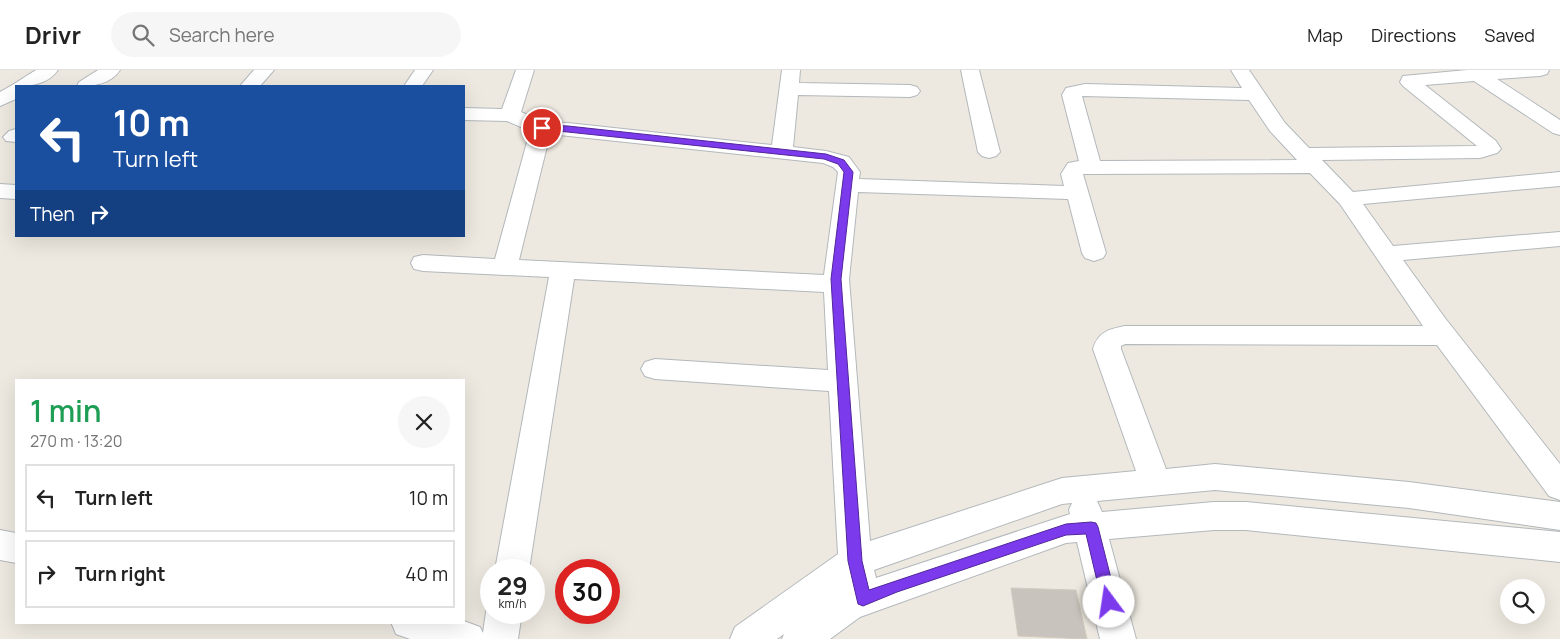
<!DOCTYPE html>
<meta charset="utf-8">
<style>
body{margin:0;font-family:Manrope,sans-serif;background:#f6f6f6;color:#222;height:100vh;display:flex;flex-direction:column;font-size:19px;white-space:nowrap}
*{box-sizing:border-box;margin:0}
p{font-size:16px;color:#767676}
.icon{flex:none;width:28px;height:28px;fill:none;stroke:currentColor;stroke-width:2;stroke-linecap:round;stroke-linejoin:round}
.map{position:relative;flex:1;overflow:hidden}
.drawer{position:absolute;left:15px;top:309px;width:450px;height:245px;display:flex;flex-direction:column;background:#fff;border-radius:0px;box-shadow:0 5px 20px #0002}
.drawer>*{flex:none}
.top-card{position:absolute;left:15px;top:15px;width:450px;height:152px;border-radius:0px;box-shadow:0 5px 20px #0002;background:#1a4fa0;color:#fff;overflow:hidden}
.fabs{position:absolute;left:1500px;top:509px;display:grid;gap:10px}
.fabs a{display:grid;place-items:center;width:45px;height:45px;border-radius:50%;background:#fff;box-shadow:0 5px 20px #0002;font-size:25px}
.speed{position:absolute;left:480px;top:489px;display:flex;gap:10px;font-size:25px;font-weight:700;text-align:center}
.speed>*{display:grid;place-content:center;width:65px;height:65px;border-radius:50%;background:#fff;box-shadow:0 5px 20px #0002;line-height:1}
.speed small{font-size:12px;font-weight:400}
.speed .limit{border:8px solid #d22;background:#fff;color:#111}
.pin{position:absolute;display:grid;place-items:center;width:42px;height:42px;color:#fff;margin:-21px;border:2px solid #fff;border-radius:50%;box-shadow:0 1px 5px #0007}
.me{position:absolute;width:55px;margin:-28px;rotate:346deg;stroke-linejoin:round;filter:drop-shadow(0 0 4px #0008)}
.turn{display:flex;align-items:center;gap:18px;height:105px;padding:0 15px;font-size:22px}
.turn .icon{width:65px;height:65px;stroke-width:2.5}
.turn b{display:block;font-size:35px;line-height:42px}
.then{display:flex;align-items:center;height:48px;padding:0 15px;background:#0003;gap:10px;font-size:19px}
.round{display:grid;place-items:center;flex:none;width:52px;height:52px;border-radius:26px;background:#f6f6f6}
.overview{display:flex;align-items:center;justify-content:space-between;height:85px;padding:0 15px}
h1{font-size:30px;font-weight:600;line-height:38px;color:#1e9e55}
ul{padding:0;list-style:none}
li{display:flex;align-items:center;gap:15px;height:68px;margin:0 10px 8px;padding:0 5px;border:2px solid #e0e0e0;border-radius:0px}
li div{flex:1}
li b{display:block;font-size:19px}
li em{font-style:normal}
header{display:flex;align-items:center;gap:30px;box-sizing:border-box;height:70px;padding:0 25px;background:#fff;border-bottom:1px solid #e0e0e0}
header strong{font-size:24px}
nav{display:flex;gap:28px;margin-inline-start:auto;font-size:18px}
.search{width:350px;height:45px;background:#f6f6f6;display:flex;align-items:center;gap:12px;box-sizing:border-box;padding:0 18px;border-radius:28px;color:#767676;font-size:19px}
.map>svg:first-child{display:block}
</style>
<header>
<strong>Drivr</strong>
<div class="search"><svg class="icon" aria-label="search" viewBox="0 0 24 24"><circle cx="10" cy="10" r="6"/><path d="M15 15l6 6"/></svg>Search here</div>
<nav><a>Map</a><a>Directions</a><a>Saved</a></nav>
</header>
<div class="map">
<svg width="1560" height="569" viewBox="0 0 1560 569">
<rect width="100%" height="100%" fill="#ede9e0"/>
<!-- building -->
<path fill="#c8c3bd" stroke="#d2cabe" d="M1011,518L1076,520L1087,569L1018,566Z"/>
<g fill="none" stroke-linecap="round" stroke-linejoin="round">
<defs>
<path id="minor" d="M36,0H58C48,14 32,16 16,16V29L0,36V22C13,15 23,8 36,0Z
M98,0H120C110,15 93,16 77,16L79,12Z
M254,0H274L260,16H240Z
M415,0H433L422,16H404Z
M516,0H534L521,42L544,52L568,53L772,75L782,0H800L799,13L910,15L917,17L920,21L917,25L910,27L798,25L793,77L826,81L849,87L860,102L859,109L1064,116L1061,104L1068,93L1079,91L1062,25L1066,18L1085,14L1242,18L1231,0H1249L1285,53L1309,78L1477,76L1403,16L1400,12L1403,6L1467,0H1549L1547,4L1540,6L1497,9L1560,50V65L1553,63L1474,11L1425,15L1496,71L1501,79L1497,83L1480,88L1322,90L1353,122L1560,102V116L1363,134L1393,176L1560,162V176L1403,190L1445,248L1560,394V430L1549,426L1437,275L1125,274L1121,276V279L1166,399L1215,394L1409,412L1560,432V460L1409,438L1215,420L1097,431L1102,442L1214,432H1246L1560,462V492L1246,460H1214L1109,469L1136,569H1100L1077,472L1066,473L860,547L830,569H782L784,564L777,569H730L735,557L838,484L829,321L655,309L645,306L641,299L645,292L655,289L828,300L824,222L574,209L529,500H495L549,207L423,201L414,199L411,193L414,187L423,185L495,189L530,61L507,51L464,50V38L502,39ZM1082,26L1249,30L1270,61L1297,90L1100,91ZM550,64L823,93L833,97L838,102L824,205L519,190ZM1310,103L1340,134L1423,256H1125C1109,259 1098,262 1093,279L1136,401L1062,408L870,471L849,209L858,122L1068,129L1082,183L1085,188L1094,191L1103,188L1106,183L1083,104ZM1072,433L1069,440L1070,444L876,508L874,500L1062,434Z
M961,0H979L1000,82L996,86L989,88L982,86L978,82Z
M16,59V72L6,71L3,67L9,61Z
M0,114L16,115V129L0,128Z
M0,460L16,463V493L0,490Z
M491,531V542H522L518,569H410L396,564L391,552H464V551L480,557L483,563L486,542Z"/>
</defs>
<!-- minor casing -->
<use href="#minor" stroke="#b3b8bc" stroke-width="2"/>
<!-- minor -->
<use href="#minor" fill="#fff" fill-rule="evenodd"/>
</g>
<!-- route -->
<path fill="#7c3aed" stroke="#51269a" d="M542,55L568,56L826,84L844,90L853,102L841,209L862,491L869,520L1066,454L1091,452L1096,453L1098,457L1117,532L1115,536L1109,538L1104,536L1102,532L1086,464L1066,465L897,522L863,536L858,534L848,491L831,209L844,102L838,94L824,89L539,59V56Z"/>
</svg>
<div class="fabs">
<a><svg class="icon" aria-label="search" viewBox="0 0 24 24"><circle cx="10" cy="10" r="6"/><path d="M15 15l6 6"/></svg></a>
</div>
<div class="speed"><div>29<small>km/h</small></div><div class="limit">30</div></div>
<div class="pin" style="left:542px;top:58px;background:#d93025"><svg class="icon" aria-label="arrive" viewBox="0 0 24 24"><path d="M6 21V4h12l-3 4 3 4H6"/></svg></div>
<svg class="me" style="left:1109px;top:532px" viewBox="-20 -20 40 40"><circle r="19" fill="#fff"/><path d="M0-13L10 11 0 6-10 11z" fill="#7c3aed"/></svg>
<div class="top-card">
<div class="turn"><svg class="icon" aria-label="left" viewBox="0 0 24 24"><path d="M17 20v-9H6M10 6l-5 5 5 5"/></svg><div><b>10 m</b>Turn left</div></div>
<div class="then">Then<svg class="icon" aria-label="right" viewBox="0 0 24 24"><path d="M7 20v-9h11M14 6l5 5-5 5"/></svg></div>
</div>
<section class="drawer">
<div class="overview"><div><h1>1 min</h1><p>270 m · 13:20</p></div><a class="round"><svg class="icon" aria-label="close" viewBox="0 0 24 24"><path d="M6 6l12 12M18 6L6 18"/></svg></a></div>
<ul>
<li><svg class="icon" aria-label="left" viewBox="0 0 24 24"><path d="M17 20v-9H6M10 6l-5 5 5 5"/></svg><div><b>Turn left</b></div><em>10 m</em></li>
<li><svg class="icon" aria-label="right" viewBox="0 0 24 24"><path d="M7 20v-9h11M14 6l5 5-5 5"/></svg><div><b>Turn right</b></div><em>40 m</em></li>
</ul>
</section>
</div>
